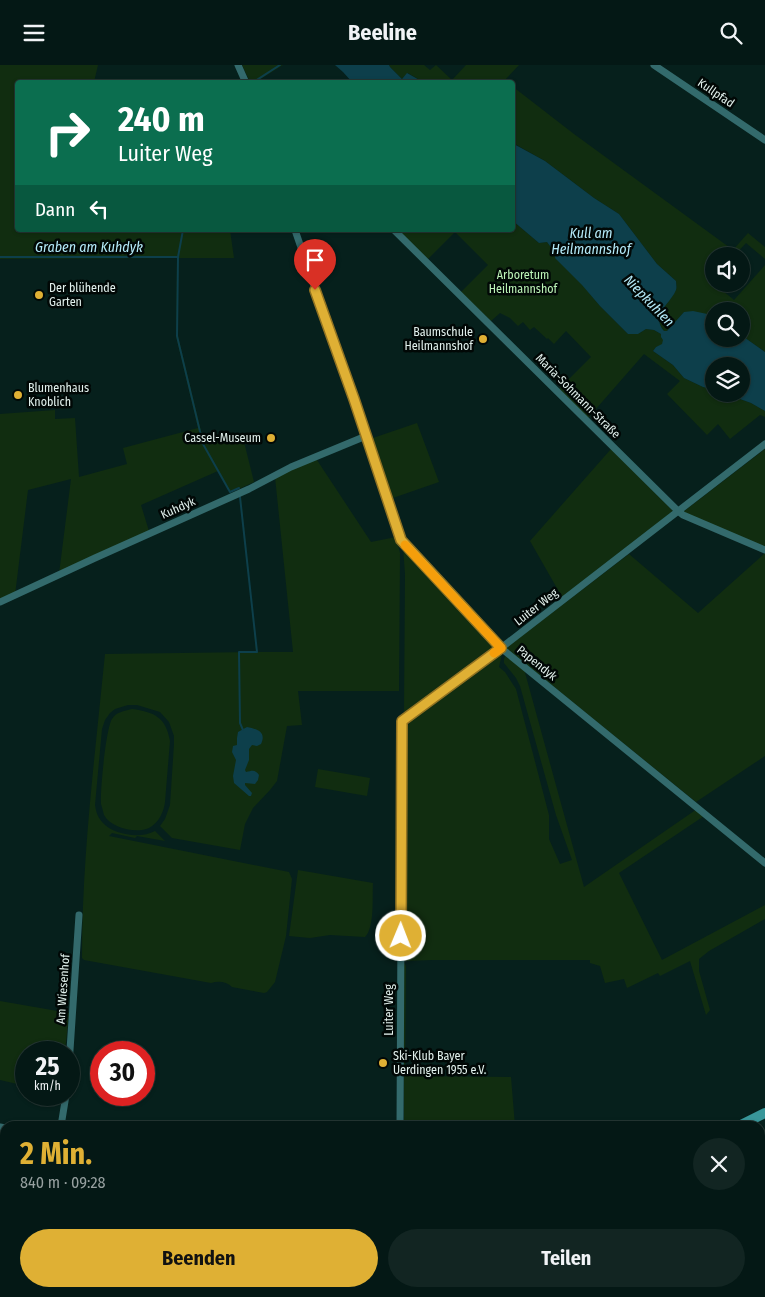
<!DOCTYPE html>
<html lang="de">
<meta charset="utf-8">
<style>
body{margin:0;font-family:"Fira Sans Condensed",sans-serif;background:#122522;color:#f1f3f6;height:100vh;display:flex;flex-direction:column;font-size:19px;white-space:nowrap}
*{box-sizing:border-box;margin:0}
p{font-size:16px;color:#97a0a0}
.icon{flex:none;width:28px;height:28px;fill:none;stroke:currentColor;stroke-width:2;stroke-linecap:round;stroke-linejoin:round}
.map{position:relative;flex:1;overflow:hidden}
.drawer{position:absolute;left:0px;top:1056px;width:765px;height:176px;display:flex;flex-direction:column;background:#041815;border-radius:15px 15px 0 0;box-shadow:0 1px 4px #0004,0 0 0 1px #253734}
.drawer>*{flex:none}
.top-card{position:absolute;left:15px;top:15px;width:500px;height:152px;border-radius:5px;box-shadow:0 1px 4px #0004,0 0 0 1px #253734;background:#0b6e4f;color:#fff;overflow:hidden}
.tools{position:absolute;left:705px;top:182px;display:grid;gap:10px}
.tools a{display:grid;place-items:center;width:45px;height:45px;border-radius:50%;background:#041815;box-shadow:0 1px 4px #0004,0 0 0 1px #253734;font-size:25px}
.speed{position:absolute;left:15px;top:976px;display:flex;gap:10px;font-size:25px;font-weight:700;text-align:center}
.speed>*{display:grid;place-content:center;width:65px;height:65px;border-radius:50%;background:#041815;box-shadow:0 1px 4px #0004,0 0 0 1px #253734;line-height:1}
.speed small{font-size:12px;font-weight:400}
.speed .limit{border:8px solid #d22;background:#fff;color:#111}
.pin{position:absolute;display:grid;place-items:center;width:42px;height:42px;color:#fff;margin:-51px -21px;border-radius:50% 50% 50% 0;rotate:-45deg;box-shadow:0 0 5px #0007}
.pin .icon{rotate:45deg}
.me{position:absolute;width:55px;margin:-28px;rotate:1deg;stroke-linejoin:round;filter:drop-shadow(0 0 4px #0008)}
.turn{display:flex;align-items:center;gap:18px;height:105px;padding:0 20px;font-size:22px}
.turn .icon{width:65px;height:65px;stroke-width:2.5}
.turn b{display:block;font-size:35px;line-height:42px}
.then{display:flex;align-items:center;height:48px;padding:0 20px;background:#0003;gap:10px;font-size:19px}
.round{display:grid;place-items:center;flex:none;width:52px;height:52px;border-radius:26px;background:#122522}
.head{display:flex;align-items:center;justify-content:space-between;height:85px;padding:0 20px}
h1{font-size:30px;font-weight:700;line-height:38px;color:#dfb034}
.cta{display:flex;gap:10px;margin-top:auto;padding:10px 20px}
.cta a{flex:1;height:58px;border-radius:30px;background:#dfb034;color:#111;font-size:20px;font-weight:700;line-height:58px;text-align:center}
.cta a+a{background:#122522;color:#f1f3f6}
header{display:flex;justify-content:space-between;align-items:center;height:65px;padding:0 20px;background:#041815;font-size:22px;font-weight:700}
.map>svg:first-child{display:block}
</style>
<header><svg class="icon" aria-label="menu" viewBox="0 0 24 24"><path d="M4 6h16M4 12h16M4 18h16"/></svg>Beeline<svg class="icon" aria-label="search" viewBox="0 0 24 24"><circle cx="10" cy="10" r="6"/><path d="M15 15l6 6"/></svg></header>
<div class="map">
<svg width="765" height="1232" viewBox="0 0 765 1232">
<rect width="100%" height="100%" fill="#06201c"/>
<!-- green -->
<path fill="#112d10" d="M0,0H98L94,17L18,18V165H230L234,193H178V271L204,378L242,369L254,417L230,428L218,406L141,440L149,466L59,509L71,414L28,425L15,530L0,536V349L55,345V354L75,353L79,412L127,399L123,383L198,363L176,271L177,193L0,194Z
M242,0H283L256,17H250Z
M389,0H424L430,5L436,0L452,15L466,0H519L505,15L508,18L423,17L408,8L402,14L390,2Z
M512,21L574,69L733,185L748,168L765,182V194L746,178L734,191H714V212L711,216L734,235L765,200V287L741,270V246H714V251L712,250L684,247L667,266H664C650,250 671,238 676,224C677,222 676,219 676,216L657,199L619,149L594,133L545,96L513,78Z
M513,156L539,178L547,177L600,241L628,269H638L646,264L654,265L661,269L664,275L662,280L656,282L653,286L673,300L684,313L703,322L714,325V329H726L751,338L765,346V352L760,350L730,374L718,359L707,370L667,329L680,316L644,289L588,353L559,324L591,292L566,266L554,279L548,273L547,274L534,262L530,265L523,257L518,261L510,253L500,248L491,256L461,227L488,200L455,167L428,194L398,165H512Z
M417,358L439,417L390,434L370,374Z
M611,384L673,446L562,532L530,476Z
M765,384V483L683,447Z
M315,392L371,477L396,472L400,488L399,626H298L302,660L287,661L277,716L270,725L253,743L245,759L240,785L172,773L160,761L165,754L170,740L174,679V671L169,657L160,647L137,640H128L115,644L110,648L105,655L102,664L95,740C96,747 98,753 103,758C114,770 141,774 155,766L165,776L137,771L135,773L112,768L109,771L289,807L292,814L286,871L275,917L267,927L264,928L232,922C226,916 218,916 211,918L84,895L82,893C82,791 95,690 105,589L256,587L240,432H241L257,587H293L275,412Z
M403,482L496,582L405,650L404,648L405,509Z
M765,488V691L696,737L506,583L629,489L698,548Z
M500,586L502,589L499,602L505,607L516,624L549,750V774L560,799L572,795L556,750L520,621L516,613L504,598V594L506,589L524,604L584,822L697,744L704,751L619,808L662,895L765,840V854L709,886L699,894V906L710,945L706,950L690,896L660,911L658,908L627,923L624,914L605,918L600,901L590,898V895H432L405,896L404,750L406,665L409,658L414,651Z
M132,644C154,647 166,652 170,676L165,737C164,746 159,758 149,763C136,769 111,763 104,750C103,746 102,742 101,739C100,726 106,663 112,654C116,647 124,646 132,644Z
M318,704L370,713L367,731L315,722Z
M298,805L373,818C372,832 375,862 365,872L330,870L310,873L289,871Z
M404,897L406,901L405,1011L511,1012L515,1061H404Z
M0,936L69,948L65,987L26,988V1021L0,1015Z
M765,1133V1232H324L322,1228H760V1135Z"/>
<!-- water -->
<path fill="#0d3f4b" d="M335,0H389L390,2L402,14L407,8L423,17H352L343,7Z
M512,78L545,96L594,133L619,149L657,199L676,216C676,219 677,222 676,225C671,238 650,250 664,266H667L684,247L693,246L712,250L714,251V274H741V270L765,287V346L751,338L726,329H741V301H714V325L703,322L684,313L673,300L653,286L656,282L662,279L663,275L661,272V269L654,265L646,264L638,269H628L600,241L582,220L555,193L556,189L547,177L539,178L513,156Z
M247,662C256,664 267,666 261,679L257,681L252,680L249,684V695L245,705L246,707C252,706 255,704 259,710L258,715L255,719L245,718V720L252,728L251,731H249L234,718L233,711L236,695L232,687L233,681L237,680V673L238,667Z"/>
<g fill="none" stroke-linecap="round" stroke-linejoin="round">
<!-- stream -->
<path stroke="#0d3f4b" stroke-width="2" d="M252,18L280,0
M183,165L178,192L177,271L203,379L230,427L239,423
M0,192H178
M240,432L257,587H239L240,658L243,665
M760,1202L765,1200
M685,1232L696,1228"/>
<!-- minor -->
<path stroke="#336a6c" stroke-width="7" d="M238,0L246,18
M654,0L765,75
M295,165L401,475L501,583L765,798
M394,165L678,446L683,450L765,485
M0,537L95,493L249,424L291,402L366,371
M69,1000L79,850
M61,1061L66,1030
M400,1061L402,656L501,583L765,379
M0,1195L5,1194
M109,1228L111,1232
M393,1228L394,1232
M61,1232L62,1228"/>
<!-- tertiary -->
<path stroke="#336a6c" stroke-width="9" d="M0,1063L5,1064"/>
<!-- secondary -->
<path stroke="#39979a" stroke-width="10" d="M739,1061L765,1048
M207,1232L213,1228"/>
</g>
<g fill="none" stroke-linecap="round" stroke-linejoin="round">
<defs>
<path id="route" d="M315,225L354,334L401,475L501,583L402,656L401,871"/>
</defs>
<!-- route casing -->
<use href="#route" stroke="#917222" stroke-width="12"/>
<!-- route -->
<use href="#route" stroke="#dfb034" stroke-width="9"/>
<!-- slow -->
<path stroke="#f59e0b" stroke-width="9" d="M405,480L501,583L494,588"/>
</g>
<!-- markers -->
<g fill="#dfb034" stroke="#010806" stroke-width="2">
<circle cx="39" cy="230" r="5"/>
<circle cx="483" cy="274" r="5"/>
<circle cx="18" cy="330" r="5"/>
<circle cx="271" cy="373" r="5"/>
<circle cx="383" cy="998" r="5"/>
</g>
<g text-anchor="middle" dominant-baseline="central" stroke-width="5" stroke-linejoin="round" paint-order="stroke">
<!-- street labels -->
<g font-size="12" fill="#e2f1ed" stroke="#010806">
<text transform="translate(716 28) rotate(34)">Kullpfad</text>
<text transform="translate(578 331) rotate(45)">Maria-Sohmann-Straße</text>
<text transform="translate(178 443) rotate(-24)">Kuhdyk</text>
<text transform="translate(536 542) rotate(-38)">Luiter Weg</text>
<text transform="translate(537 598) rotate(39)">Papendyk</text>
<text transform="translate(63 924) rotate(-86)">Am Wiesenhof</text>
<text transform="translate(389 945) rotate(-90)">Luiter Weg</text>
</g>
<!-- park labels -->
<g font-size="12" fill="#bcf3b7" stroke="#010806">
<text x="523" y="210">Arboretum<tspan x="523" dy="14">Heilmannshof</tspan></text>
</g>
<!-- poi labels -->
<g font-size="12" fill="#e2f1ed" stroke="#010806" text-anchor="start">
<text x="49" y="223">Der blühende<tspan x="49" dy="14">Garten</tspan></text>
<text x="473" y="267" text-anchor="end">Baumschule<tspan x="473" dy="14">Heilmannshof</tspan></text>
<text x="28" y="323">Blumenhaus<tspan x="28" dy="14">Knoblich</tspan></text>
<text x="261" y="373" text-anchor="end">Cassel-Museum</text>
<text x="393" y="991">Ski-Klub Bayer<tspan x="393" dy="14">Uerdingen 1955 e.V.</tspan></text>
</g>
<!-- water labels -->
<g font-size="14" font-style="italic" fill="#b4eaf9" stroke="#010806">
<text x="591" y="168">Kull am<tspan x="591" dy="16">Heilmannshof</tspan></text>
<text x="89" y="182">Graben am Kuhdyk</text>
<text transform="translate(649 236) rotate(46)">Niepkuhlen</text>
</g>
</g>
</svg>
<div class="tools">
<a><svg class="icon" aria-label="sound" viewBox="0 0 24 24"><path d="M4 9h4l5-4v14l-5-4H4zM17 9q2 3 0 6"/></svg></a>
<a><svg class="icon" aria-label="search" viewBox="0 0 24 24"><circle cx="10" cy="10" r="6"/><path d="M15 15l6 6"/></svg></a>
<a><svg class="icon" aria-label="layers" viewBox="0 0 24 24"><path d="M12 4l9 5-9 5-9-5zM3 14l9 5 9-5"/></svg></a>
</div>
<div class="speed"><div>25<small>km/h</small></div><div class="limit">30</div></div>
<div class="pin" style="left:315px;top:225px;background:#d93025"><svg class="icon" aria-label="arrive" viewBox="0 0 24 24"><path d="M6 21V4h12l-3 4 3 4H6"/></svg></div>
<svg class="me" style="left:401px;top:871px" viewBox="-20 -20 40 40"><circle r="17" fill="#dfb034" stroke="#fff" stroke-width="3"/><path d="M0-11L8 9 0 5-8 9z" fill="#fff"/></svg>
<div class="top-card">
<div class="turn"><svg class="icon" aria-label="right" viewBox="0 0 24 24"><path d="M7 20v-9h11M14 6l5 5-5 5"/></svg><div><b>240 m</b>Luiter Weg</div></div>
<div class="then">Dann<svg class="icon" aria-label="left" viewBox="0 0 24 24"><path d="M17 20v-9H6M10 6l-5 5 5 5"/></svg></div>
</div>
<section class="drawer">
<div class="head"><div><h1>2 Min.</h1><p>840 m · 09:28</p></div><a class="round"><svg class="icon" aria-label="close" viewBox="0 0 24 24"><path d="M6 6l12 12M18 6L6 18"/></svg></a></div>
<div class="cta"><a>Beenden</a><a>Teilen</a></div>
</section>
</div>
